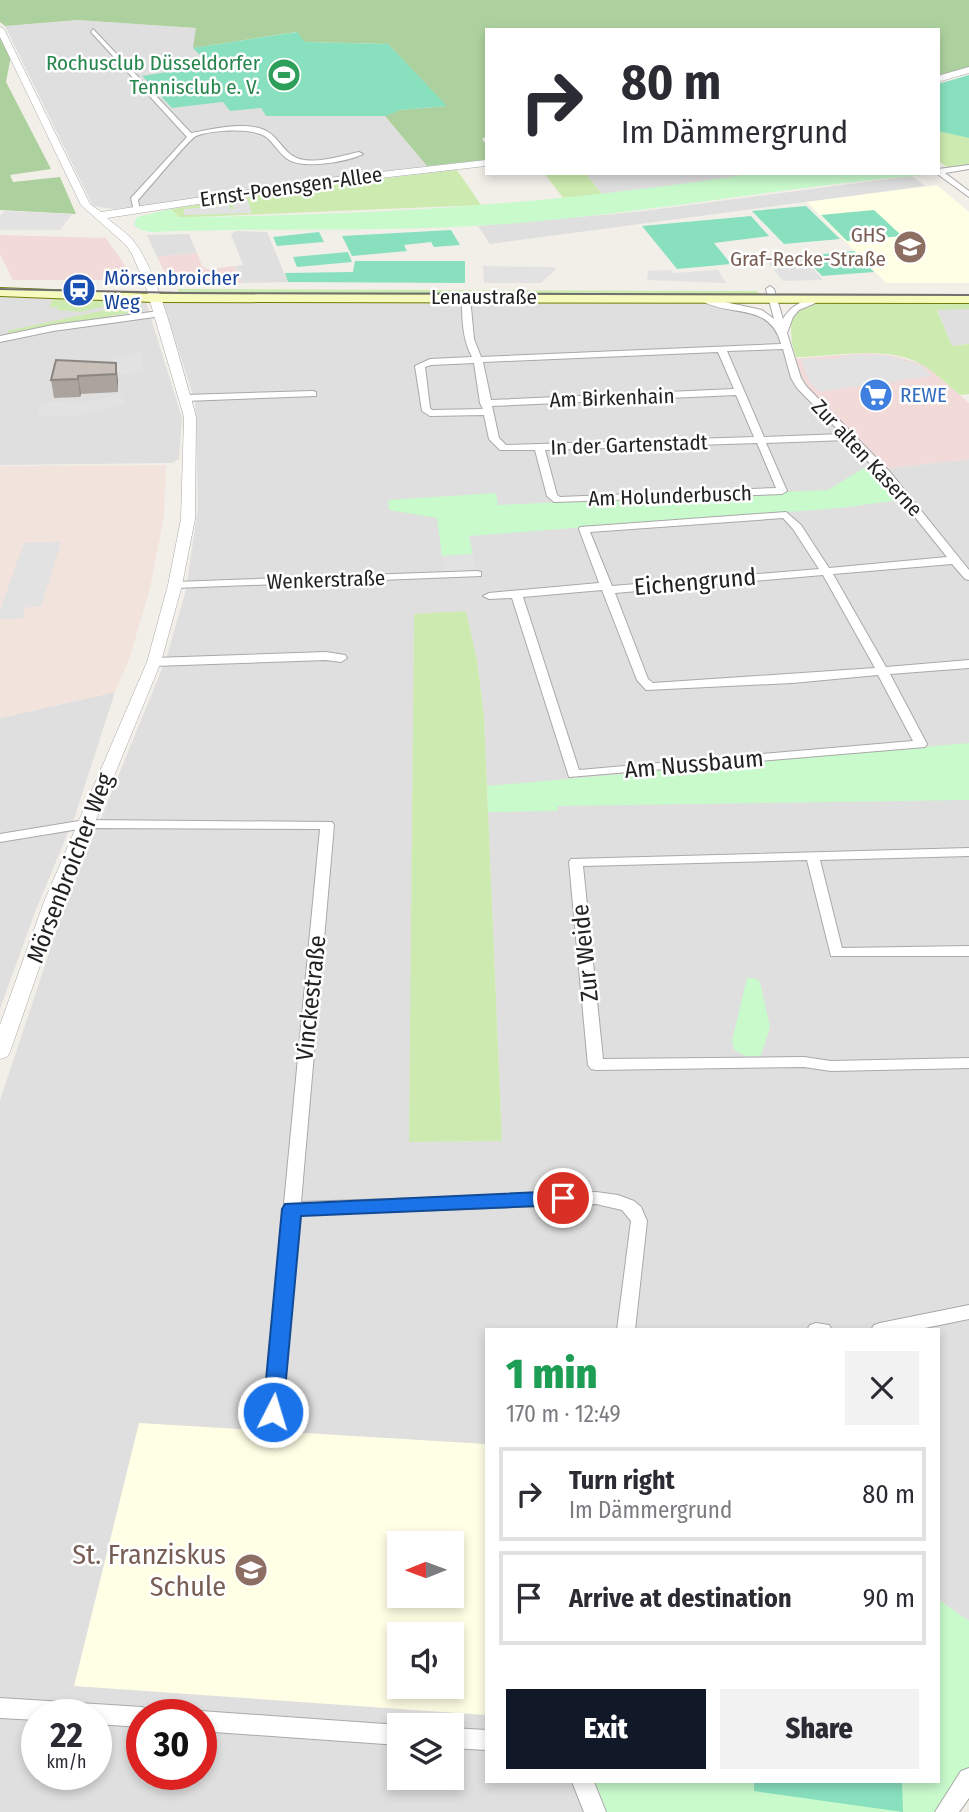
<!DOCTYPE html>
<meta charset="utf-8">
<style>
body{margin:0;font-family:"Fira Sans Condensed",sans-serif;background:#f2f2f3;color:#2b2b33;height:100vh;display:flex;flex-direction:column;font-size:26px;white-space:nowrap}
*{box-sizing:border-box;margin:0}
p{font-size:23px;color:#7c7c81}
.icon{flex:none;width:38px;height:38px;fill:none;stroke:currentColor;stroke-width:2;stroke-linecap:round;stroke-linejoin:round}
.map{position:relative;flex:1;overflow:hidden}
.side{position:absolute;left:485px;top:1328px;width:455px;height:455px;display:flex;flex-direction:column;background:#fff;border-radius:0px;box-shadow:0 4px 10px #0003}
.side>*{flex:none}
.top-card{position:absolute;left:485px;top:28px;width:455px;height:147px;border-radius:0px;box-shadow:0 4px 10px #0003;background:#fff;color:#2b2b33;overflow:hidden}
.needle{width:46px;rotate:269deg}
.fabs{position:absolute;left:387px;top:1531px;display:grid;gap:14px}
.fabs a{display:grid;place-items:center;width:77px;height:77px;border-radius:0px;background:#fff;box-shadow:0 4px 10px #0003;font-size:35px}
.speed{position:absolute;left:21px;top:1699px;display:flex;gap:14px;font-size:35px;font-weight:700;text-align:center}
.speed>*{display:grid;place-content:center;width:91px;height:91px;border-radius:50%;background:#fff;box-shadow:0 4px 10px #0003;line-height:1}
.speed small{font-size:18px;font-weight:400}
.speed .limit{border:10px solid #d22;background:#fff;color:#111}
.pin{position:absolute;display:grid;place-items:center;width:60px;height:60px;color:#fff;margin:-30px;border:4px solid #fff;border-radius:50%;box-shadow:0 2px 7px #0007}
.me{position:absolute;width:77px;margin:-38px;rotate:5deg;stroke-linejoin:round;filter:drop-shadow(0 0 5px #0008)}
.turn{display:flex;align-items:center;gap:24px;height:147px;padding:0 21px;font-size:32px}
.turn .icon{width:91px;height:91px;stroke-width:2.5}
.turn b{display:block;font-size:49px;line-height:60px}
.round{display:grid;place-items:center;flex:none;width:74px;height:74px;border-radius:0px;background:#f2f2f3}
.overview{display:flex;align-items:center;justify-content:space-between;height:119px;padding:0 21px}
h1{font-size:42px;font-weight:800;line-height:52px;color:#1e9e55}
.primary-button{display:flex;gap:14px;margin-top:auto;padding:14px 21px}
.primary-button a{flex:1;height:80px;border-radius:0px;background:#111827;color:#fff;font-size:28px;font-weight:800;line-height:80px;text-align:center}
.primary-button a+a{background:#f2f2f3;color:#2b2b33}
ul{padding:0;list-style:none}
li{display:flex;align-items:center;gap:21px;height:94px;margin:0 14px 10px;padding:0 7px;border:4px solid #e1e1e2;border-radius:0px}
li div{flex:1}
li b{display:block;font-size:26px}
li em{font-style:normal}
.map>svg:first-child{display:block}
</style>
<div class="map">
<svg width="969" height="1812" viewBox="0 0 969 1812">
<rect width="100%" height="100%" fill="#f2efe9"/>
<!-- residential -->
<path fill="#e0dfdf" fill-rule="evenodd" d="M77,20L196,28L211,65L172,108L223,102L230,111L261,108L266,116H385L427,166L163,204L113,209L93,206L5,26Z
M585,173H756L678,186L602,194Z
M912,176L925,186L490,244L478,226L636,212Z
M236,231L267,232L288,282L242,283L235,266L243,265L231,234Z
M189,234L197,253L157,257L147,235Z
M0,296L145,299L182,418L179,459L172,463L0,465Z
M680,299L719,303L763,315L782,331L785,346L969,580V1621L938,1599V1330H486V1782H584L597,1812H0V1100L63,911L166,659L186,590L198,507L195,402L164,304L169,301ZM466,612L477,660L484,716L502,1141L410,1142L414,614ZM399,1544H452V1596H399ZM399,1634H452V1687H399ZM37,1715H96V1774H37ZM142,1715H201V1774H142ZM399,1726H452V1778H399Z
M937,309H969V344L952,346Z
M969,459V576L883,469Z
M115,692L75,816L35,912L0,1009V718Z"/>
<!-- commercial -->
<path fill="#f2dad9" d="M0,235L106,238L131,274L123,280H13L0,254Z
M197,253L202,266L207,269L235,266L242,283L181,282L168,279L157,257Z
M868,353L894,356L925,365L969,403V459L883,469L805,390L792,359Z"/>
<!-- education -->
<path fill="#ffffe5" fill-rule="evenodd" d="M937,185L969,212V283H886L807,202Z
M139,1423L486,1444V1715L74,1686ZM399,1544H452V1596H399ZM399,1634H452V1687H399Z"/>
<!-- military -->
<path fill="#f3e3dd" d="M166,465L164,517L150,588L129,660L115,692L0,718V466Z"/>
<!-- grass -->
<path fill="#cdebb0" d="M938,131L969,138V165L949,168L938,161Z
M457,170L481,205L193,217H179L171,209L309,187Z
M544,173H585L602,194L563,198Z
M178,289L757,291L761,297L179,295Z
M53,299L123,302L80,312L57,310L58,307H49Z
M818,301H969V309L937,310L952,346L969,344V394L960,395C949,386 938,375 926,367C890,343 836,357 796,357L792,344L790,315L794,310Z
M124,306L129,313L9,333L7,331Z
M466,611L477,660L484,716L502,1141L409,1142L414,614Z"/>
<!-- forest -->
<path fill="#add19e" d="M0,0H969V67L938,75V30H486V136L482,139L486,144V160L427,166L385,116L400,110L446,106L388,44L304,42L296,32L193,48L196,28L77,20L5,26L0,22Z
M0,36L11,56L6,82L51,169L10,175L13,182L60,177L76,214L0,210Z"/>
<!-- park -->
<path fill="#c8facc" d="M756,173L937,174C792,185 650,213 505,224C387,233 269,227 151,232L141,230L134,225L137,217L171,209L179,217C372,216 566,203 756,173Z
M864,468L872,469L899,500L840,508L469,536L473,554L442,556L437,518L389,510L388,500L496,493L498,505L828,490Z
M969,743V800L558,806L557,811L488,812L487,786Z
M747,978H755L760,982L770,1027L761,1055C750,1059 743,1056 734,1049L732,1041Z
M938,1599L969,1621V1770L939,1812H597L584,1782H938Z"/>
<!-- pitch -->
<path fill="#88e0be" d="M297,32L305,42L388,44L447,106L400,110L386,116H266L261,108L230,111L223,102L172,108L142,76L210,65L193,48Z
M969,75V138L938,131V84Z
M806,206L840,239L784,244L752,211Z
M874,210L902,236L847,241L821,215Z
M751,216L769,236L714,243L731,264L677,269L642,226Z
M451,230L460,245L434,247L431,242L404,245L407,251L352,256L342,236Z
M319,232L324,242L277,246L273,237Z
M854,251L874,272L822,276L803,256Z
M348,252L352,262L297,267L293,257Z
M355,261H465V283L288,282L285,273L353,272Z
M754,1782H902L903,1812L754,1791Z"/>
<!-- parking -->
<path fill="#e2e2e2" d="M247,198L252,213L184,215V209L229,205L230,209H234L232,201Z
M4,211L72,214L60,230H0V216Z
M803,257L823,280L783,281L766,260Z
M483,266L549,267L557,268L541,283H484Z
M670,270L674,273L718,270L726,283L647,280L648,271Z
M142,352V366H146L145,373L120,374V371H112L114,358Z
M850,355H880L898,358L922,366L932,376L819,392L809,381L801,359H834Z
M121,394L125,403L84,415L37,416L42,402L93,401Z
M61,542L41,607H26L22,619H0V610L24,543Z
M473,554L476,571L445,573L442,556Z"/>
<g fill="none" stroke-linecap="round" stroke-linejoin="round">
<defs>
<path id="minor" d="M93,29L191,133C214,129 239,122 262,129C275,133 280,146 290,154C307,168 340,156 359,152L363,154C347,162 305,169 289,160C279,154 274,143 266,137C253,127 211,130 196,136C188,140 148,190 138,200L140,211H134L131,198L187,137L91,32Z
M969,165V169L945,173L969,191V197L936,173L938,169Z
M770,286L774,289L783,319C792,304 804,300 821,296L825,299L799,310L793,317L787,333L801,378L806,386L890,472L969,570V580L965,579L952,564L833,574L886,667L969,660V668L890,674L927,744L925,747L569,777L512,598L489,599L483,596L489,593L599,583L579,529L580,527L786,512L801,525L829,568L947,557L882,476L847,440L766,443L787,491L782,494L554,502L547,496L535,450H500L489,439L484,415L430,416L422,411L415,366L430,359L472,357C462,339 462,317 462,297L466,294L470,297L474,339L481,357L781,344C770,302 730,317 702,301L706,298L762,310L774,319L766,289ZM783,349L791,378L797,388L842,434L764,437L727,351ZM718,352L734,389L491,400L483,362ZM474,363L480,403L483,409L432,410L430,408L425,367L431,365ZM736,395L754,437L506,445L499,438L492,406ZM757,443L776,488L560,497L557,495L545,450ZM783,518L793,529L819,569L612,586L590,532ZM823,575L875,668L653,683L648,679L615,593ZM602,590L637,680L646,690L792,683L878,675L913,741L579,770L523,597Z
M159,311L162,312V316L53,331L0,342V336L53,325Z
M313,391L316,392V396L185,401L180,398L185,395Z
M477,571L481,572V576L175,588L169,585L175,582Z
M326,652L345,655L347,658L341,662L326,660L154,666L148,662L154,658Z
M85,820L332,822L334,825L301,1202L596,1192L618,1195L634,1201L641,1207L647,1221L635,1330H617L631,1221L622,1210L596,1204L299,1215L282,1412L280,1418L273,1420L266,1418L264,1412L320,829L85,828L0,842V834Z
M969,848V856L820,860L842,948L969,946V956H831L807,860L583,866L603,1059L804,1057L831,1061L969,1058V1068L831,1071L804,1067L596,1070L591,1069L588,1065L569,862L571,859Z
M969,1305V1319L915,1330H871L874,1325L880,1323Z
M816,1323L829,1325L832,1330H807L810,1325Z
M0,1698L142,1707L149,1710L152,1715H142V1727L96,1724V1715H37V1720L0,1718Z
M201,1711L399,1725L401,1726H399V1745L201,1731V1715H193Z
M452,1728L486,1730V1750L452,1748Z
M969,1768V1798L959,1812H935L961,1771Z
M572,1782H594L606,1812H584Z"/>
<path id="tertiary" d="M0,27L4,29L90,204L101,212L336,177L486,160V166L336,183L107,218C116,226 128,233 135,243C160,276 178,356 191,398L196,417L195,519L182,585L161,662L62,902L10,1052L7,1057L0,1059V1025L44,902L147,662L168,585L181,519L184,417L145,284L132,254L126,245L81,205L0,37Z
M969,67V73L938,82V76Z"/>
<path id="secondary" d="M0,288L153,294L969,295V303L153,302L0,296Z"/>
</defs>
<!-- minor casing -->
<use href="#minor" stroke="#a9a9a9" stroke-width="2"/>
<!-- tertiary casing -->
<use href="#tertiary" stroke="#a9a9a9" stroke-width="1"/>
<!-- secondary casing -->
<use href="#secondary" stroke="#707d05" stroke-width="2"/>
<!-- minor -->
<use href="#minor" fill="#fff" fill-rule="evenodd"/>
<!-- tertiary -->
<use href="#tertiary" fill="#fff" fill-rule="evenodd"/>
<!-- secondary -->
<use href="#secondary" fill="#f7fabf" fill-rule="evenodd"/>
<!-- tram -->
<path stroke="#707070" stroke-width="2" d="M0,289L184,293L969,295"/>
</g>
<!-- wall -->
<path fill="#aba49e" d="M116,363L118,392L81,394L80,397L54,398L51,380Z"/>
<!-- shaded-wall -->
<path fill="#8b8681" d="M116,363L118,380V392L116,374Z
M78,376L81,394L80,397L78,379Z"/>
<!-- building -->
<path fill="#c7bfb8" stroke="#8b8681" stroke-width="2" d="M56,360L116,363V374L78,376V379L51,380Z"/>
<!-- route -->
<path fill="#1a73e8" stroke="#114b97" stroke-width="2" d="M563,1191L570,1193L573,1198L570,1203L563,1205L301,1216L283,1412L280,1419L273,1421L266,1419L263,1412L282,1209L285,1204Z"/>
<!-- icons -->
<defs>
<symbol id="stadium-disc" viewBox="-11 -11 22 22"><circle r="9.5" fill="#2e9e5b" stroke="#fff"/><path d="M0-5a6.5 5 0 1 0 0 10a6.5 5 0 1 0 0-10ZM-3.5-1.8h7v3.6h-7Z" fill="#fff"/></symbol>
<symbol id="school-disc" viewBox="-11 -11 22 22"><circle r="9.5" fill="#8d6e63" stroke="#fff"/><path d="M0-5L7-2L0 1L-7-2ZM-4 1L0 2.5L4 1V4Q0 6-4 4Z" fill="#fff"/></symbol>
<symbol id="station-disc" viewBox="-11 -11 22 22"><circle r="9.5" fill="#1a4fb4" stroke="#fff"/><path d="M-3-6H3Q5-6 5-4V2Q5 4 3 4L4.5 6H3L1.5 4h-3L-3 6H-4.5L-3 4Q-5 4-5 2V-4Q-5-6-3-6ZM-3.5-4v3h7v-3ZM-3.5 1v1.5H-2V1ZM2 1v1.5H3.5V1Z" fill="#fff"/></symbol>
<symbol id="supermarket-disc" viewBox="-11 -11 22 22"><circle r="9.5" fill="#3f7fe0" stroke="#fff"/><path d="M-6-5.5h2.5l.6 2H6L4.5 2H-2.5L-4.4-4H-6ZM-1.5 3.2a1.3 1.3 0 1 0 .1 0ZM3 3.2a1.3 1.3 0 1 0 .1 0Z" fill="#fff"/></symbol>
</defs>
<g fill-rule="evenodd">
<use href="#stadium-disc" x="265" y="56" width="38" height="38"/>
<use href="#school-disc" x="891" y="228" width="38" height="38"/>
<use href="#station-disc" x="60" y="271" width="38" height="38"/>
<use href="#supermarket-disc" x="857" y="376" width="38" height="38"/>
<use href="#school-disc" x="232" y="1551" width="38" height="38"/>
</g>
<g text-anchor="middle" dominant-baseline="central" stroke-width="5" stroke-linejoin="round" paint-order="stroke">
<!-- far-leisure labels -->
<g font-size="21" fill="#27864d" stroke="#fff" text-anchor="end">
<text x="260" y="63">Rochusclub Düsseldorfer<tspan x="260" dy="24">Tennisclub e. V.</tspan></text>
</g>
<!-- far-street labels -->
<g font-size="21" fill="#222" stroke="#fff">
<text transform="translate(291 187) rotate(-8)">Ernst-Poensgen-Allee</text>
<text x="484" y="297">Lenaustraße</text>
<text transform="translate(612 398) rotate(-2)">Am Birkenhain</text>
<text transform="translate(629 445) rotate(-2)">In der Gartenstadt</text>
<text transform="translate(867 458) rotate(47)">Zur alten Kaserne</text>
<text transform="translate(670 496) rotate(-2)">Am Holunderbusch</text>
<text transform="translate(326 580) rotate(-2)">Wenkerstraße</text>
</g>
<!-- far-education labels -->
<g font-size="21" fill="#785e54" stroke="#fff" text-anchor="end">
<text x="886" y="235">GHS<tspan x="886" dy="24">Graf-Recke-Straße</tspan></text>
</g>
<!-- far-transit labels -->
<g font-size="21" fill="#164399" stroke="#fff" text-anchor="start">
<text x="104" y="278">Mörsenbroicher<tspan x="104" dy="24">Weg</tspan></text>
</g>
<!-- far-shop labels -->
<g font-size="21" fill="#366cbe" stroke="#fff" text-anchor="start">
<text x="900" y="395">REWE</text>
</g>
<!-- street labels -->
<g font-size="24" fill="#222" stroke="#fff">
<text transform="translate(695 582) rotate(-5)">Eichengrund</text>
<text transform="translate(694 764) rotate(-5)">Am Nussbaum</text>
<text transform="translate(70 868) rotate(-69)">Mörsenbroicher Weg</text>
<text transform="translate(585 953) rotate(-96)">Zur Weide</text>
<text transform="translate(311 998) rotate(-84)">Vinckestraße</text>
</g>
<!-- near-education labels -->
<g font-size="28" fill="#785e54" stroke="#fff" text-anchor="end">
<text x="226" y="1554">St. Franziskus<tspan x="226" dy="32">Schule</tspan></text>
</g>
</g>
</svg>
<div class="fabs">
<a><svg class="needle" viewBox="-14 -14 28 28"><path d="M0-13l5 13h-10z" fill="#e53935"/><path d="M0 13l5-13h-10z" fill="#7c7c81"/></svg></a>
<a><svg class="icon" aria-label="sound" viewBox="0 0 24 24"><path d="M4 9h4l5-4v14l-5-4H4zM17 9q2 3 0 6"/></svg></a>
<a><svg class="icon" aria-label="layers" viewBox="0 0 24 24"><path d="M12 4l9 5-9 5-9-5zM3 14l9 5 9-5"/></svg></a>
</div>
<div class="speed"><div>22<small>km/h</small></div><div class="limit">30</div></div>
<div class="pin" style="left:563px;top:1198px;background:#d93025"><svg class="icon" aria-label="arrive" viewBox="0 0 24 24"><path d="M6 21V4h12l-3 4 3 4H6"/></svg></div>
<svg class="me" style="left:273px;top:1412px" viewBox="-20 -20 40 40"><circle r="17" fill="#1a73e8" stroke="#fff" stroke-width="3"/><path d="M0-11L8 9 0 5-8 9z" fill="#fff"/></svg>
<div class="top-card">
<div class="turn"><svg class="icon" aria-label="right" viewBox="0 0 24 24"><path d="M7 20v-9h11M14 6l5 5-5 5"/></svg><div><b>80 m</b>Im Dämmergrund</div></div>
</div>
<section class="side">
<div class="overview"><div><h1>1 min</h1><p>170 m · 12:49</p></div><a class="round"><svg class="icon" aria-label="close" viewBox="0 0 24 24"><path d="M6 6l12 12M18 6L6 18"/></svg></a></div>
<ul>
<li><svg class="icon" aria-label="right" viewBox="0 0 24 24"><path d="M7 20v-9h11M14 6l5 5-5 5"/></svg><div><b>Turn right</b><p>Im Dämmergrund</p></div><em>80 m</em></li>
<li><svg class="icon" aria-label="arrive" viewBox="0 0 24 24"><path d="M6 21V4h12l-3 4 3 4H6"/></svg><div><b>Arrive at destination</b></div><em>90 m</em></li>
</ul>
<div class="primary-button"><a>Exit</a><a>Share</a></div>
</section>
</div>
